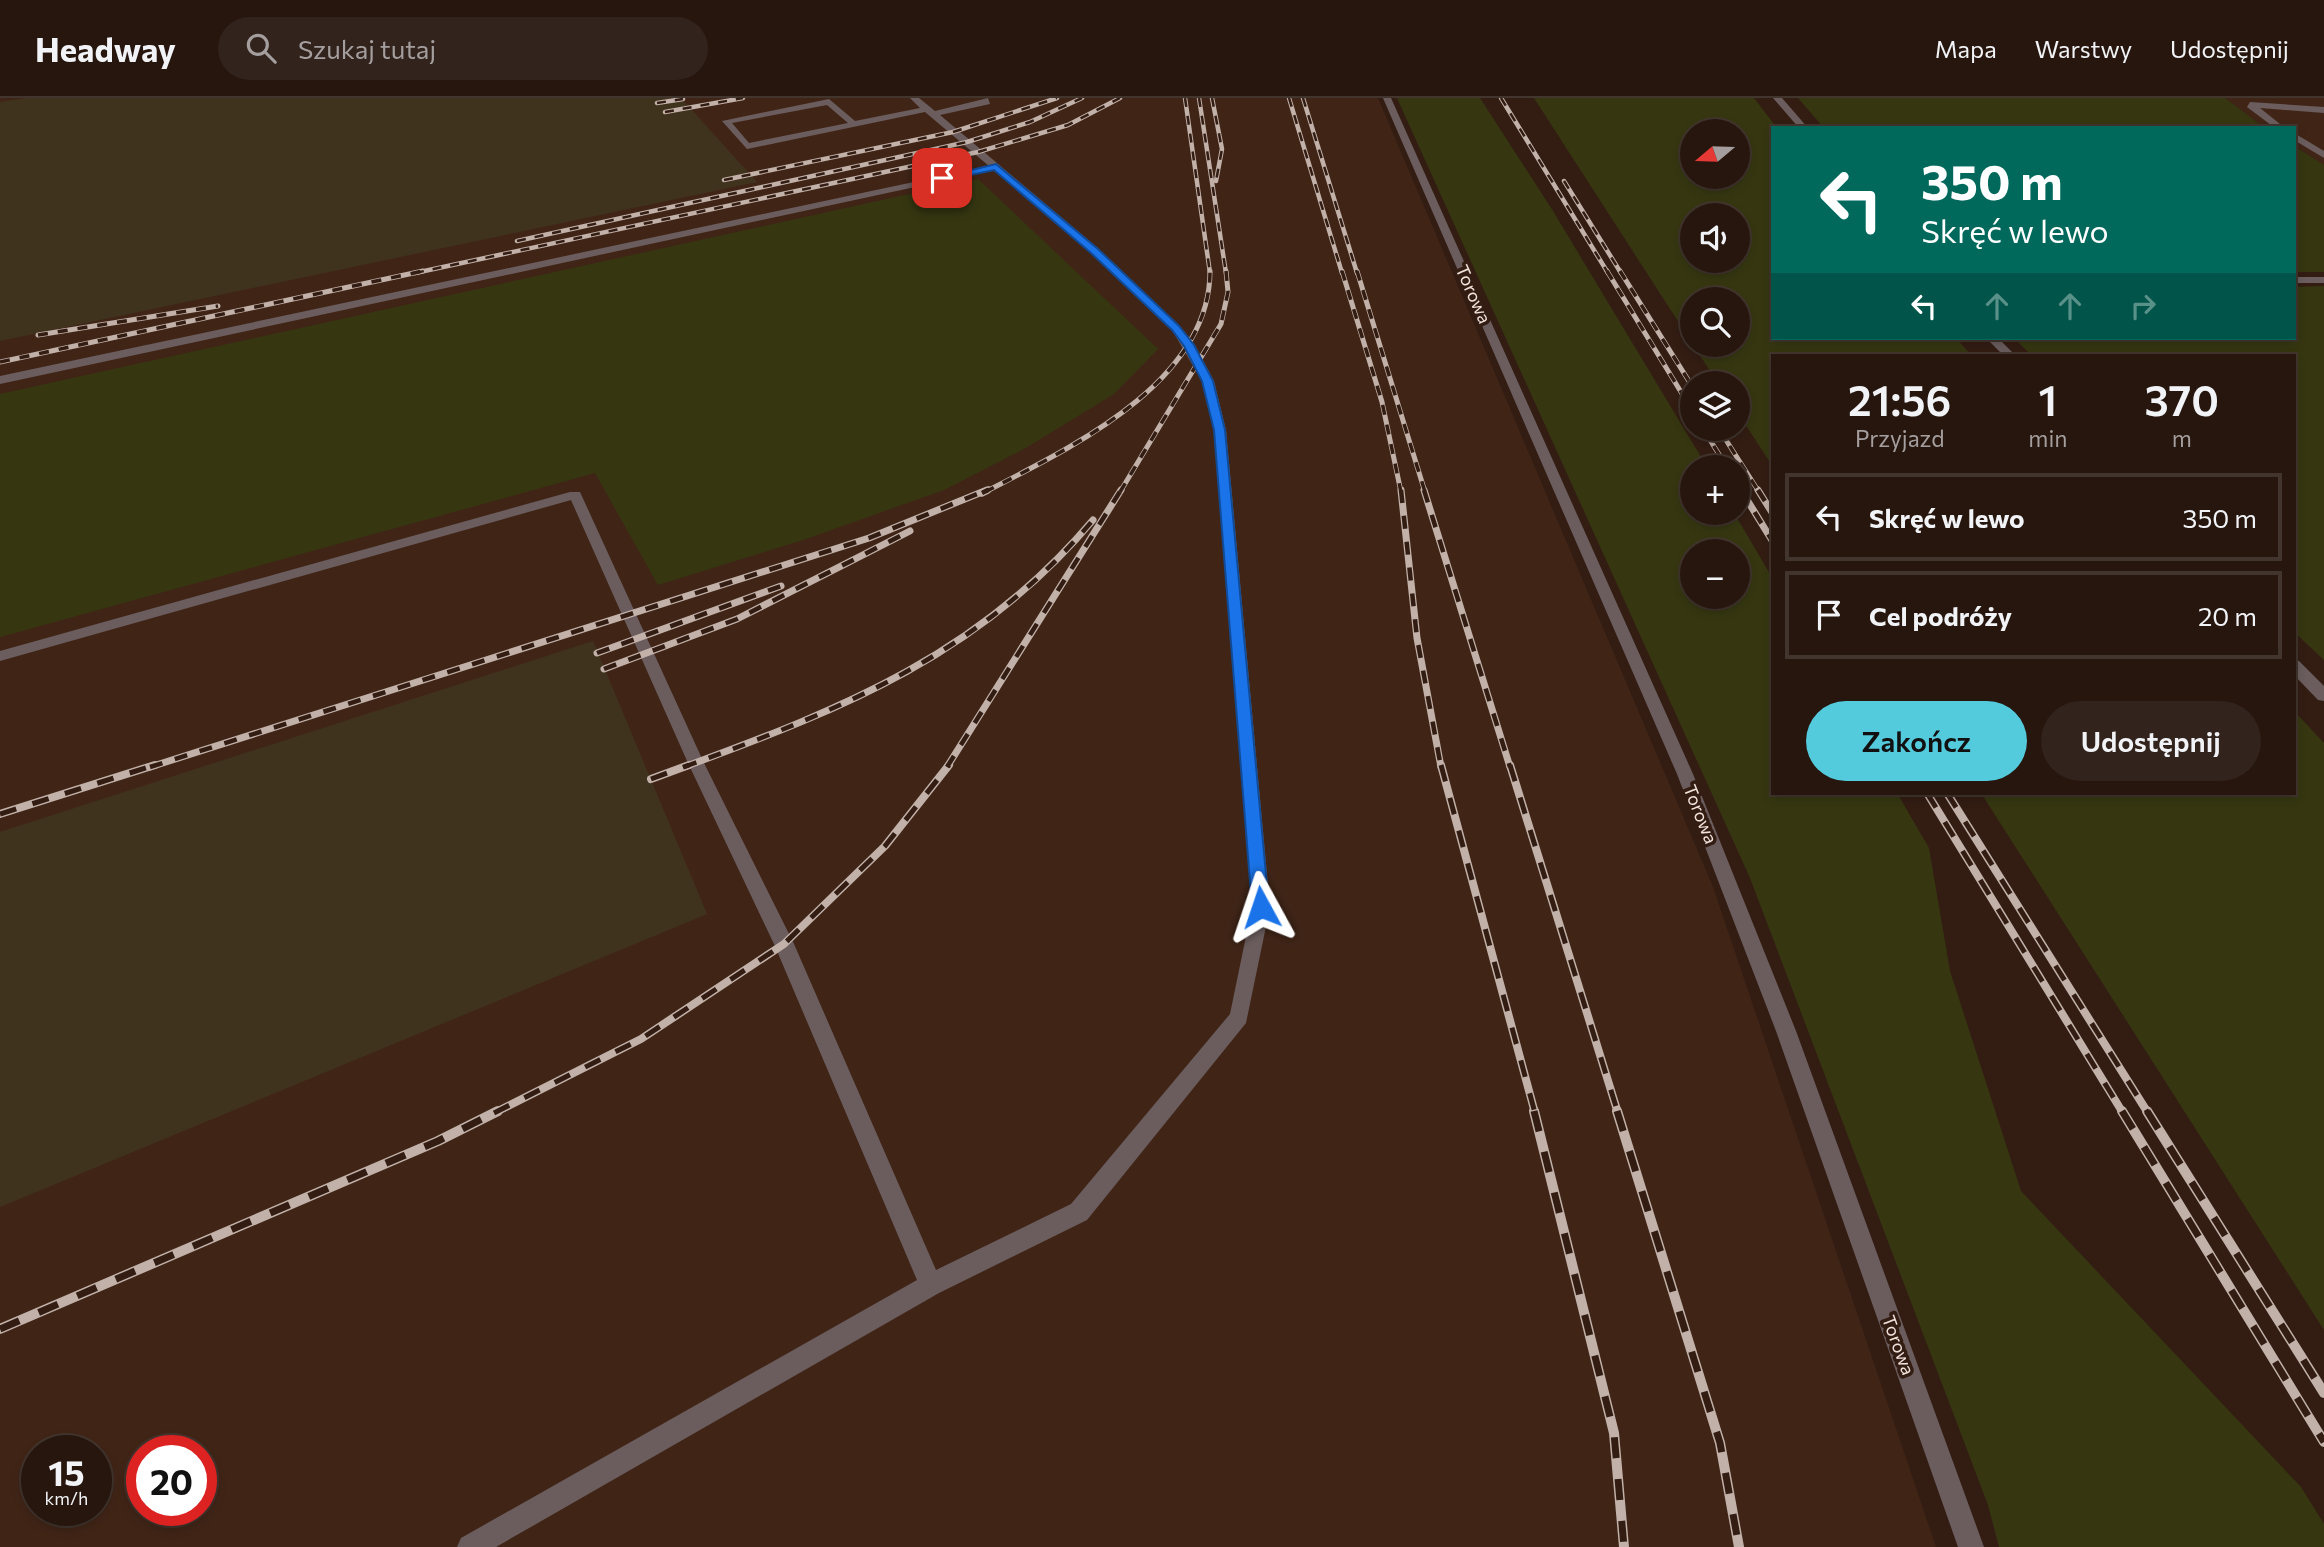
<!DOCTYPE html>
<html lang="pl">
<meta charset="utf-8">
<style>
body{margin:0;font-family:Commissioner,sans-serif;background:#32231c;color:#f1f3f6;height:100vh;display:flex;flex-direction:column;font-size:26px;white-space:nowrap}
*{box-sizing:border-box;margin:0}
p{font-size:23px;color:#a49f9e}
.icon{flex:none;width:38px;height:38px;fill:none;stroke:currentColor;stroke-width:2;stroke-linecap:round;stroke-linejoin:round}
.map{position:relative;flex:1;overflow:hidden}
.drawer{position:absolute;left:1771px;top:256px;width:525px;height:441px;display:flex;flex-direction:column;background:#26160e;border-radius:0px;box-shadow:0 4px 10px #0003,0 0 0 2px #42352e}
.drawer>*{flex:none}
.top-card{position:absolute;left:1771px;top:28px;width:525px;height:214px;border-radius:0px;box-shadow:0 4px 10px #0003,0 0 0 2px #42352e;background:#00695c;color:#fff;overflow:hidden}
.needle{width:46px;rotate:251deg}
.tools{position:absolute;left:1680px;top:21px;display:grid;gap:14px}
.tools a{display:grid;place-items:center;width:70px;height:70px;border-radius:50%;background:#26160e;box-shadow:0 4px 10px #0003,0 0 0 2px #42352e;font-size:35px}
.speed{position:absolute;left:21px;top:1337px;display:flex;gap:14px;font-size:35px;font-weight:700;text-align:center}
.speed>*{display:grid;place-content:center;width:91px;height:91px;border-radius:50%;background:#26160e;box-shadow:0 4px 10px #0003,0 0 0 2px #42352e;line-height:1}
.speed small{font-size:18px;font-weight:400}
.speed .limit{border:10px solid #d22;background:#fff;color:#111}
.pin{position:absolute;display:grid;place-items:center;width:60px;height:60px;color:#fff;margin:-30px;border-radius:14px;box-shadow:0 4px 10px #0006}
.me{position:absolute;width:77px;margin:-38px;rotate:355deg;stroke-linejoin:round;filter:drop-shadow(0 0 5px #0008)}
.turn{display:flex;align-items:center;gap:24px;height:147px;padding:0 35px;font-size:32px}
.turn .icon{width:91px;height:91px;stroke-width:2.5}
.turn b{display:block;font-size:49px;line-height:60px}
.lanes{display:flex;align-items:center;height:66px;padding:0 35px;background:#0003;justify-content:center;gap:35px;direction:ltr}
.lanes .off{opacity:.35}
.eta{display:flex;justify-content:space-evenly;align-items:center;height:119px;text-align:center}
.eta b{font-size:42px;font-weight:600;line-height:49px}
.cta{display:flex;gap:14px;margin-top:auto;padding:14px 35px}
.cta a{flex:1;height:80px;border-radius:42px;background:#53cbdc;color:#111;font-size:28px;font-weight:600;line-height:80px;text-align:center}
.cta a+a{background:#32231c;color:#f1f3f6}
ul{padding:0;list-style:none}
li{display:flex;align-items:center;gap:21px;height:88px;margin:0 14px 10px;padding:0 21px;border:4px solid #42352e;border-radius:0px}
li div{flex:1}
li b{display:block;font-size:26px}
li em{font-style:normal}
header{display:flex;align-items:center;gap:42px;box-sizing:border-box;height:98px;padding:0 35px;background:#26160e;border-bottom:2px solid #42352e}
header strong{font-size:33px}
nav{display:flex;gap:38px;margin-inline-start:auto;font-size:24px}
.search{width:490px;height:63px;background:#32231c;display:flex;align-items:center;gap:18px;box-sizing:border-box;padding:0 24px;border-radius:38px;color:#a49f9e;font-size:26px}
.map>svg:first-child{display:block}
</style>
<header>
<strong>Headway</strong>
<div class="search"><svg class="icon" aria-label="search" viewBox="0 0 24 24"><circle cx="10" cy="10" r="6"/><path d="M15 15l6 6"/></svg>Szukaj tutaj</div>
<nav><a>Mapa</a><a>Warstwy</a><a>Udostępnij</a></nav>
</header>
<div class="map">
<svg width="2324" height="1449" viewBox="0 0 2324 1449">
<rect width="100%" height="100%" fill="#331d13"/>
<!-- built -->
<path fill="#402517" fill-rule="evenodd" d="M0,0H1378L1713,789L1936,1449H0ZM37,1353H96V1412H37ZM142,1353H201V1412H142Z
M2225,0H2324V67L2294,48V30H2265Z"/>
<!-- green -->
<path fill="#363711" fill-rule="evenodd" d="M1397,0H1480L1553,113L1707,369H1692V415H1734L1773,481V695H1897L1929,750L1950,873L2021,1093L2301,1389L2324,1426V1449H1999L1988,1407L1750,780ZM1692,453H1738V499H1692Z
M1534,0H1754L1777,30H1773V240H1956L1971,257H1773V369L1738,315V285H1718L1693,247H1738V201H1692V245ZM1692,33H1738V79H1692ZM1692,117H1738V163H1692Z
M1798,0H2225L2265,30H1824Z
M2294,48L2324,67V174H2294Z
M978,81L1158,251L1114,296L1024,351L944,392L803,442L658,487L595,375L0,539V296Z
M2324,188V562L2294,534V257H2031L2014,240H2294V189Z
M2294,613L2324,645V1232L1981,695H2294Z"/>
<!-- building -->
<path fill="#40331e" d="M26,0H681L757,84L0,243V4Z
M593,543L707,816L0,1109V734Z"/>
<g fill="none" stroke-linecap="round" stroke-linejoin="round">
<!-- minor -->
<path fill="#6b5d5e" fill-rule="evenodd" d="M910,0H919L935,13L988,0L990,6L940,17L1099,151L1180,228L1195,247L1214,283L1226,332L1270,809L1246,925L1087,1122L939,1195L496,1449H457L461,1440L917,1182L774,846L688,665L571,402L0,563V553L570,394H580L704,665L794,846L936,1172L1071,1106L1230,916L1252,809L1214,332L1202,283L1172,232L1091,155L994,72L0,286V278L989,68L925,14L747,51L722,23L829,1L855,23L920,10ZM827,7L848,25L749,45L732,25Z
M1383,0H1391L1693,676L1796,933L1984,1449H1958L1776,933L1677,676Z
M1773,0H1782L1808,30H1799Z
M2250,4L2324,9V15L2260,10L2285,30H2275L2247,9Z
M2294,35L2324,53V60L2294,42Z
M2294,179H2324V185H2294Z
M1986,240H1998L2015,257H2003Z
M2294,562L2299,563L2324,588V603L2318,602L2294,577Z"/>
<defs>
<path id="rail-far4" d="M1185,0L1210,175
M1199,0L1226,175
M1212,0L1222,51L1216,83
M1289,0L1342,175
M1303,0L1357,175
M1501,0L1608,175
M657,5L683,1
M665,14L743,0
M724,82L953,34L1057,0
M1564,83L1621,175
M517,143L967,44L1030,24L1082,0
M415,175L978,54L1068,27L1120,0"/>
<path id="rail-far3" d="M1342,173L1382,304L1401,394
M1357,173L1425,394
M1607,173L1692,312
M1620,173L1692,288
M38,237L218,208
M0,264L423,173
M1703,331L1727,369
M1719,331L1759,394
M1738,387L1742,394
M983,394L989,391
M985,394C1070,350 1210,285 1210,173
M1120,394L1221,226L1228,194L1226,173"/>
<path id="rail-far2" d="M1401,392L1417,540L1441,669
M1424,392L1510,669
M1741,392L1773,444
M1758,392L1773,416
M982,395L988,392
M597,555L781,488
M604,571L737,521L910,433
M150,669L869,440L987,392
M684,669C845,610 980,556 1093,422
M947,669L1121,392"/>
<path id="rail-far1" d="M1441,667L1535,1015
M1510,667L1618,1015
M651,681L689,667
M1927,695L2123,1015
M1947,695L2148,1015
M0,716L155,667
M494,1015L641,941L784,846L885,748L949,667"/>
<path id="rail" d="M1534,1013L1614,1335L1624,1449
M1617,1013L1720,1345L1739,1449
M2122,1013L2324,1344
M2147,1013L2324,1295
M0,1231L438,1043L498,1013"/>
</defs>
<!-- rail-far4 casing -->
<use href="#rail-far4" stroke="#c1b1a9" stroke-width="4.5"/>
<!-- rail-far3 casing -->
<use href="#rail-far3" stroke="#c1b1a9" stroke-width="5"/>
<!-- rail-far2 casing -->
<use href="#rail-far2" stroke="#c1b1a9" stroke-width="7"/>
<!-- rail-far1 casing -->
<use href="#rail-far1" stroke="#c1b1a9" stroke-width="8"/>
<!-- rail casing -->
<use href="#rail" stroke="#c1b1a9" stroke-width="10"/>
<!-- rail-far4 -->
<use href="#rail-far4" stroke="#331d13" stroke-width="2.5" stroke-dasharray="9" stroke-linecap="butt"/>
<!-- rail-far3 -->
<use href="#rail-far3" stroke="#331d13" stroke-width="3.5" stroke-dasharray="10" stroke-linecap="butt"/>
<!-- rail-far2 -->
<use href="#rail-far2" stroke="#331d13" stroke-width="4.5" stroke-dasharray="13" stroke-linecap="butt"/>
<!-- rail-far1 -->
<use href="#rail-far1" stroke="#331d13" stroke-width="5" stroke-dasharray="17" stroke-linecap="butt"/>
<!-- rail -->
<use href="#rail" stroke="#331d13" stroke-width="7" stroke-dasharray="21" stroke-linecap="butt"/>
</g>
<!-- route -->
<path fill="#1a73e8" stroke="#114b97" stroke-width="2" d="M996,66L1098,151L1179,228L1194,247L1213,283L1225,332L1269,809L1267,814H1255L1252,809L1214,332L1202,283L1184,248L1172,232L1091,155L994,72L942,83L938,80Z"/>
<g text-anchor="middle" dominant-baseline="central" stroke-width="7" stroke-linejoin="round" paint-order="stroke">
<!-- street labels -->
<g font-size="18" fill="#f1e2db" stroke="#331d13">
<text transform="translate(1474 196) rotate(66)">Torowa</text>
<text transform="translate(1701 716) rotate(68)">Torowa</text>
<text transform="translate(1899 1247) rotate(70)">Torowa</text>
</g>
</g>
</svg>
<div class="tools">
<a><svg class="needle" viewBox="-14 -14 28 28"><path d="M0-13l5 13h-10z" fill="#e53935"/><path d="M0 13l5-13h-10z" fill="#a49f9e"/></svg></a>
<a><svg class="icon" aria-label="sound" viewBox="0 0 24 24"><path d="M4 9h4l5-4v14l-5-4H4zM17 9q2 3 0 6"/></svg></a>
<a><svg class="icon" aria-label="search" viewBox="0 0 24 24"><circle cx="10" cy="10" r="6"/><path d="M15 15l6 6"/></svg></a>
<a><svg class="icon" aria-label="layers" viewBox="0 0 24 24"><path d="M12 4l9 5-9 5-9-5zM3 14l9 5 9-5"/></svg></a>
<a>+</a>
<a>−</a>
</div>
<div class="speed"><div>15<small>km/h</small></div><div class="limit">20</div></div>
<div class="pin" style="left:942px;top:80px;background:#d93025"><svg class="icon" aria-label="arrive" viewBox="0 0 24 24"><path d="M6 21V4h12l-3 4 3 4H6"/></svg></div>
<svg class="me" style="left:1261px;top:809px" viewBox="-20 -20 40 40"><path d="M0-17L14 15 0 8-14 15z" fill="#1a73e8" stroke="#fff" stroke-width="4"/></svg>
<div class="top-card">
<div class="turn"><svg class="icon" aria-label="left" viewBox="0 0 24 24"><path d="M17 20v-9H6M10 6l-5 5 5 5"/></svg><div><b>350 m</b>Skręć w lewo</div></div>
<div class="lanes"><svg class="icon" aria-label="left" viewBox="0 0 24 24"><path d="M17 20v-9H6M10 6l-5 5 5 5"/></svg><svg class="icon off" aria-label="ahead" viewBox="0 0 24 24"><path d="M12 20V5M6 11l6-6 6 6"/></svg><svg class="icon off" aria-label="ahead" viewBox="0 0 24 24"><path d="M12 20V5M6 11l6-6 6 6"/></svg><svg class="icon off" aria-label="right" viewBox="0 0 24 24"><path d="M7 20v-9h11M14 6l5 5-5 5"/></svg></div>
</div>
<section class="drawer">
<div class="eta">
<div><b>21:56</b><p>Przyjazd</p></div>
<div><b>1</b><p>min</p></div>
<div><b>370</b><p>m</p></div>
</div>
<ul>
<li><svg class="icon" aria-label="left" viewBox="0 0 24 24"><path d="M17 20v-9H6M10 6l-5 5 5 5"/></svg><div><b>Skręć w lewo</b></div><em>350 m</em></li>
<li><svg class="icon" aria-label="arrive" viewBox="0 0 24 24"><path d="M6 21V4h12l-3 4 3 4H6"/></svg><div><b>Cel podróży</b></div><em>20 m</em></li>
</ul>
<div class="cta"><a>Zakończ</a><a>Udostępnij</a></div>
</section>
</div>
